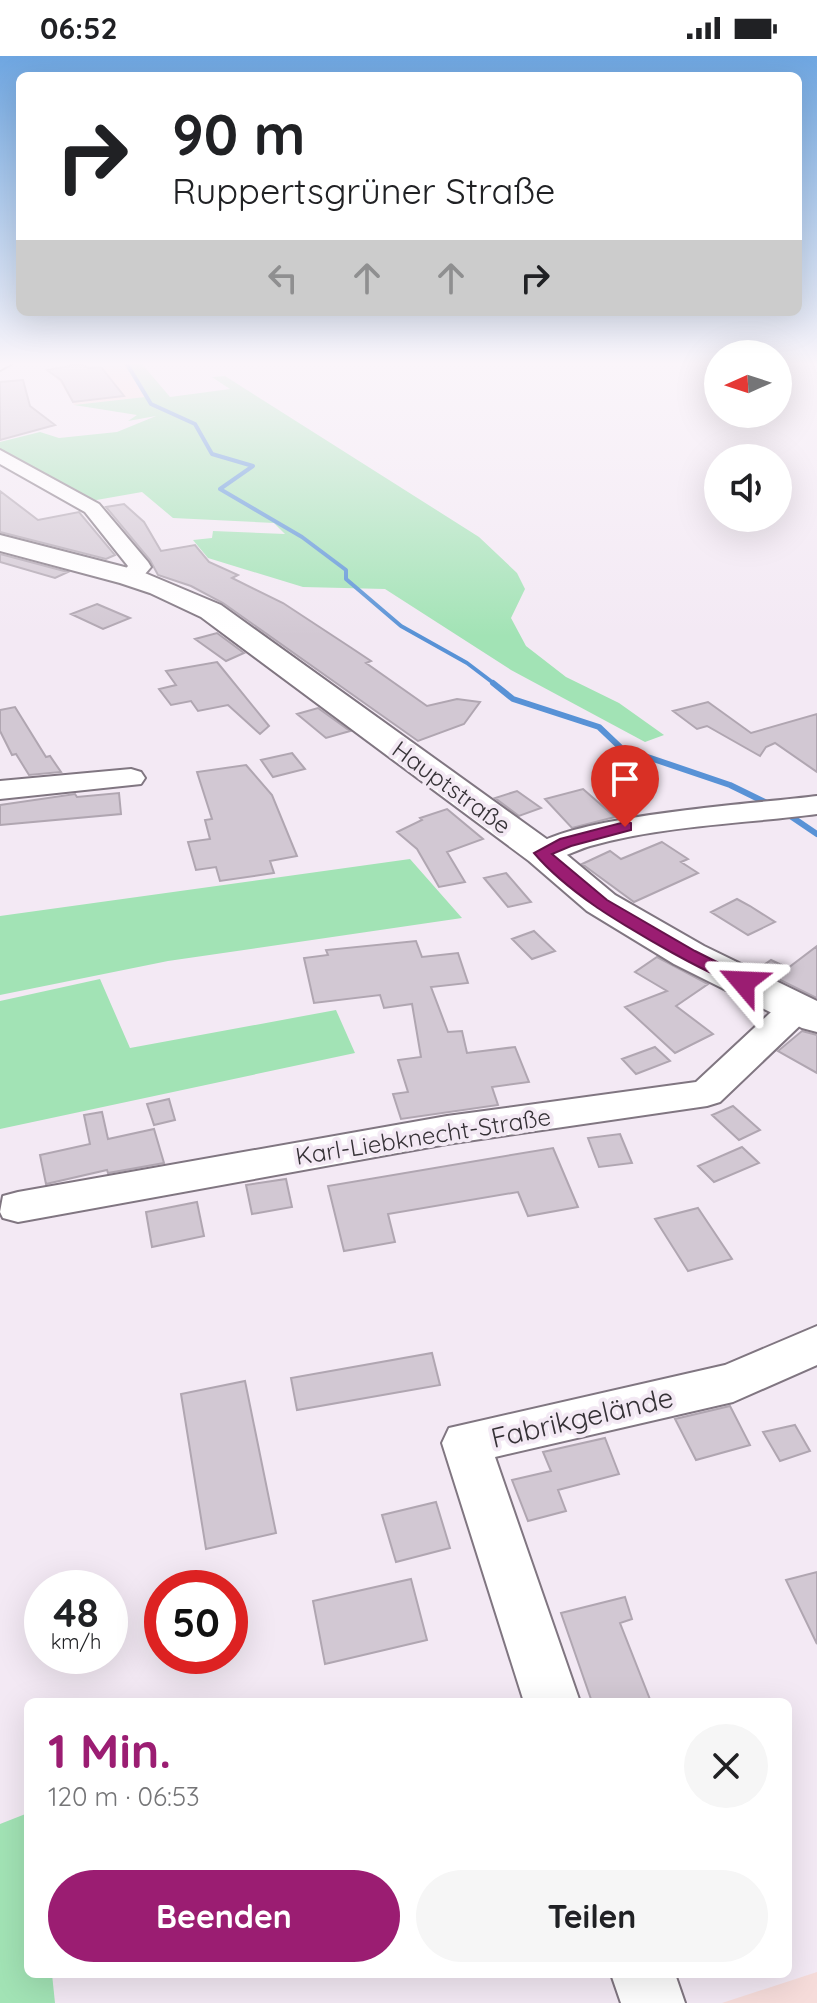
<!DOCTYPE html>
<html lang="de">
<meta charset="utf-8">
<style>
body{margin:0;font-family:Quicksand,sans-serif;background:#f6f6f6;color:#202124;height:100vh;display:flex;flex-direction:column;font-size:30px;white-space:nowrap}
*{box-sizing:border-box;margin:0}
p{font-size:26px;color:#757577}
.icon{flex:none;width:44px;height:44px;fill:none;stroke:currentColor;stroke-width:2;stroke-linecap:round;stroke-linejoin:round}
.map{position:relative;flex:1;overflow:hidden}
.side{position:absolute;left:24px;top:1642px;width:768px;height:280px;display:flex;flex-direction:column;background:#fff;border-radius:12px;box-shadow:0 8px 32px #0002}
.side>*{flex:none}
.guide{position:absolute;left:16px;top:16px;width:786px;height:244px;border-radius:12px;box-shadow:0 8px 32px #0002;background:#fff;color:#202124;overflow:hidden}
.needle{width:52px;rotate:267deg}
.fabs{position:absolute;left:704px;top:284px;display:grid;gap:16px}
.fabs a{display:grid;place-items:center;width:88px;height:88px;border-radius:50%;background:#fff;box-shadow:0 8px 32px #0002;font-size:40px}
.speed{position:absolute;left:24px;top:1514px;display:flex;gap:16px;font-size:40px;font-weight:700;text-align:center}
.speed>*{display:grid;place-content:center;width:104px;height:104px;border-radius:50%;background:#fff;box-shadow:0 8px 32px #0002;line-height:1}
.speed small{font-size:20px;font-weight:400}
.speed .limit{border:12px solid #d22;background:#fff;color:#111}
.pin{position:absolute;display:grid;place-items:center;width:68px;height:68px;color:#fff;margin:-82px -34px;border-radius:50% 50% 50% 0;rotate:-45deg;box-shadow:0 0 8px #0007}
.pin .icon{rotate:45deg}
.me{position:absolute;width:88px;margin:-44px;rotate:296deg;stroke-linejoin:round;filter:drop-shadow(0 0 6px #0008)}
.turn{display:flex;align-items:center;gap:28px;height:168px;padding:0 24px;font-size:36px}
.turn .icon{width:104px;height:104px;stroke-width:2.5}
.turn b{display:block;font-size:56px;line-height:68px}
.lanes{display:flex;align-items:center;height:76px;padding:0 24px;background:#0003;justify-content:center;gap:40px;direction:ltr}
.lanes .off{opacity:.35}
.round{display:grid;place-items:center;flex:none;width:84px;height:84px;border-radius:42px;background:#f6f6f6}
.headline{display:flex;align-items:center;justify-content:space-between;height:136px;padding:0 24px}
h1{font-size:48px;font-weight:700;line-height:60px;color:#9b1d72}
.action{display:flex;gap:16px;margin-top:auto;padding:16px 24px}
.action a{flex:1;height:92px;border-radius:48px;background:#9b1d72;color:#fff;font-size:32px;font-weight:700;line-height:92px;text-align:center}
.action a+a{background:#f6f6f6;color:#202124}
.status{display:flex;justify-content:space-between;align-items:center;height:56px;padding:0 40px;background:#fff;direction:ltr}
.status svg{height:22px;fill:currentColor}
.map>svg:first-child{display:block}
</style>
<div class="status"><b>06:52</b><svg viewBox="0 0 49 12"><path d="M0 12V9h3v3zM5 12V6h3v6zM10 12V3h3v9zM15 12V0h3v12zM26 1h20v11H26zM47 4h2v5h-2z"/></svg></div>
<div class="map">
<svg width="817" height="1947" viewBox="0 0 817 1947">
<rect width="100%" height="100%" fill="#f3e9f4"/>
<!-- industrial -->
<path fill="#f6dcda" d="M80,308L91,312L124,308L145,341L74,349L60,326L45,313Z
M817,1916V1947H722Z"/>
<!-- green -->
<path fill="#a2e3b5" d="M124,308H142L170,341L230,333L212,321L225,320L479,481L517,517L525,533L511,562L526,590L566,621L619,647L664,679L645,686L511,614L385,533L303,531L208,502L193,484L212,482L213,475L285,478L274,467L173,462L142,436L85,446L0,396V386L40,376L59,382L117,376L156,360L128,365L137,359L74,349L145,341Z
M410,803L462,862L168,905L0,939V860Z
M100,923L130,992L336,954L355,997L0,1073V945Z
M28,1757V1918H52L55,1947H0V1768Z"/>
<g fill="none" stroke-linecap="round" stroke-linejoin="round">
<!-- stream-far1 -->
<path stroke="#5892d6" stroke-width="4" d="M127,308L151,348L195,368L212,398L253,410L220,433L302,481L346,514V523L401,570L467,607L496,629"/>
<!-- stream -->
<path stroke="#5892d6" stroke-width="6" d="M493,627L513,643L599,671L621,692L730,729L771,749
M786,757L817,778"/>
</g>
<!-- building -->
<path fill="#d2c8d3" stroke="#b0a6b1" stroke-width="2" d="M80,308L89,312L101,311L124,340L73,346L61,324L47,314Z
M23,324L30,350L55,369L0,384V326Z
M0,435L38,464L79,456L115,499L106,503L0,476Z
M124,448L144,466L161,495L195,489L209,506L238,519L232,522L283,547L350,591L371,605L366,607L427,650L457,643L480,646L464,668L418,685L223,547L191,530L158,519L150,504L106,451Z
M0,498L68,516L55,522L0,506Z
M97,548L130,562L103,573L71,558Z
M217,577L244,597L226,605L195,583Z
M217,606L269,670L260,678L228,649L198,655L191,645L171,649L159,633L176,629L166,615Z
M708,646L751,677L817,658V716L775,687L766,691L760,700L707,670L697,673L673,655Z
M15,651L46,701L50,700L61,716L29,719L16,698L12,699L0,675V654Z
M318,652L350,675L326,682L297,658Z
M292,697L305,713L273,721L261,704Z
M246,709L272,739L297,800L270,805L274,817L220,825L216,811L196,814L188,786L210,783L205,764L212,763L197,716Z
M583,733L615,761L572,772L545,743Z
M517,735L541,752L519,760L495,742Z
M119,737L121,758L0,769V749L75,738L77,741Z
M447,753L483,783L447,796L465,826L439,831L417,793L397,776L422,764L420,762Z
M662,786L688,803L681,806L698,817L634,846L582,808L610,795L621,803Z
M506,817L531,846L508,851L484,822Z
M737,843L750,850L775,866L748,879L711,856Z
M534,875L555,895L532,903L512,883Z
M416,885L422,901L458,897L468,927L431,931L448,976L462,975L467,997L515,991L529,1026L492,1031L498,1049L401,1063L393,1038L408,1036L398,1004L421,1001L412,948L384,952L380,939L314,947L304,902L328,899L326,894Z
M817,890V942L758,913L771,904L788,912Z
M657,901L708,928L676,950L713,978L675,997L625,951L667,935L635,916Z
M802,975L817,979V1017L778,995Z
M655,991L670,1005L636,1018L622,1003Z
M169,1043L175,1064L154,1069L147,1048Z
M733,1050L760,1074L739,1084L712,1059Z
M102,1056L108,1083L154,1073L164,1107L108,1117L107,1114L46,1128L40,1099L90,1088L84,1059Z
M620,1078L632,1107L599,1111L588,1082Z
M742,1091L759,1107L714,1126L698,1110Z
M553,1092L578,1151L528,1160L518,1136L388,1158L395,1186L344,1195L328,1130Z
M286,1123L292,1151L252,1158L246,1129Z
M197,1146L204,1180L152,1191L146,1156Z
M698,1152L732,1203L688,1215L655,1163Z
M432,1297L440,1329L297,1354L291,1322Z
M245,1325L276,1477L206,1493L181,1338Z
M730,1350L750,1389L696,1404L675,1363Z
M795,1369L810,1395L780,1405L763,1376Z
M605,1382L619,1418L558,1434L566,1455L528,1465L512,1424L551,1415L543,1396Z
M436,1446L450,1492L396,1506L382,1459Z
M817,1516V1588L786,1524Z
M411,1523L427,1584L325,1608L313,1545Z
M625,1541L632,1563L620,1567L651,1646H592L561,1557Z"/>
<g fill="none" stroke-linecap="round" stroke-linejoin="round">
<defs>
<path id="minor" d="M0,308H11L0,314Z
M0,394L99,448L148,506L151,511L138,526H122L119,521L128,510L85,456L0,408Z
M131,713L141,716L145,722L141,728L0,743V725Z
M817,740V758C742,768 664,769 590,790C570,796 552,809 531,804L527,797C552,760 766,747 817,740Z
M797,941L810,944L815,952L810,960L720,1046L707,1050L447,1088L18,1166L3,1162L0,1156L3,1140L18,1136L447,1060L696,1026L784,944Z
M817,1270V1309L733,1346L495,1401L580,1646H524L442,1387L449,1372L725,1309Z
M611,1918H675L685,1947H621Z"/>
<path id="major" d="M0,479L140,515L221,549L555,789L615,839L704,890L817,945V976L802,972L674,908L587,855L529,805L201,561L150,537L120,527L0,495Z"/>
</defs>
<!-- minor casing -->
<use href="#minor" stroke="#807681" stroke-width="4"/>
<!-- major casing -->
<use href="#major" stroke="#807681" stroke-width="4"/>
<!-- minor -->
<use href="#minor" fill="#fff" fill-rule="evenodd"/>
<!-- major -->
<use href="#major" fill="#fff" fill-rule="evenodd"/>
</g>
<!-- sky -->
<linearGradient id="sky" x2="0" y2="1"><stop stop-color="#6ea6e1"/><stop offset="0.53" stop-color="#faf5fa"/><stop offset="1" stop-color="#faf5fa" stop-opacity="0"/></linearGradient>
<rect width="817" height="580" fill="url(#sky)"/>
<!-- route -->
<path fill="#9b1d72" stroke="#65134a" stroke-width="2" d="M625,766L631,767V774L571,790L552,798L607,844L695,895L749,922L752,926L749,929C730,934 616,865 595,850C575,836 550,816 534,797L560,783Z"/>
<g text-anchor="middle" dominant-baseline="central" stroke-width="8" stroke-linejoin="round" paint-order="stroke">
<!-- street labels -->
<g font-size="24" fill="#363237" stroke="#f3e9f4">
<text transform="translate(452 731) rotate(36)">Hauptstraße</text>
<text transform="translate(423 1080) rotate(-9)">Karl-Liebknecht-Straße</text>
</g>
<!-- near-street labels -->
<g font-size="28" fill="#363237" stroke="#f3e9f4">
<text transform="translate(582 1361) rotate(-13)">Fabrikgelände</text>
</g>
</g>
</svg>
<div class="fabs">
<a><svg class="needle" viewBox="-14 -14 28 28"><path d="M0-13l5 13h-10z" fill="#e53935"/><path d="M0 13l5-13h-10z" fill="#757577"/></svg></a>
<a><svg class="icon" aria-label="sound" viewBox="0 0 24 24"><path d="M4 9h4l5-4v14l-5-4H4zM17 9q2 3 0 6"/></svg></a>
</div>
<div class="speed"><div>48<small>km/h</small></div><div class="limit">50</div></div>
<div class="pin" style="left:625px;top:771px;background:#d93025"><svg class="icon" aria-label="arrive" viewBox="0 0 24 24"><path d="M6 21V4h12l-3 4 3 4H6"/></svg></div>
<svg class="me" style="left:743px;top:926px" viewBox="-20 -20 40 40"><path d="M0-17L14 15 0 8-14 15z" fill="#9b1d72" stroke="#fff" stroke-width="4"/></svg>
<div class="guide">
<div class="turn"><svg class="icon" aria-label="right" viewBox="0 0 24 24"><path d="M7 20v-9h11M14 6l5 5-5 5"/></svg><div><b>90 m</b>Ruppertsgrüner Straße</div></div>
<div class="lanes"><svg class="icon off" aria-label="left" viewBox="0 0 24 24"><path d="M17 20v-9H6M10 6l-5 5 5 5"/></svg><svg class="icon off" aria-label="ahead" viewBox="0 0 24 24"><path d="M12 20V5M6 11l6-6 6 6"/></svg><svg class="icon off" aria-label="ahead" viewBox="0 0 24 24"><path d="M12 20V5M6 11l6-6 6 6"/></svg><svg class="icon" aria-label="right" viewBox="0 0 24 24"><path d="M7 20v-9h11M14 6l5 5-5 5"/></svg></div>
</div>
<section class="side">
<div class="headline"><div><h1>1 Min.</h1><p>120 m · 06:53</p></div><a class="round"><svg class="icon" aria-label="close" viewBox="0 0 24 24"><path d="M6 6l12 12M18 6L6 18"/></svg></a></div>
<div class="action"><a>Beenden</a><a>Teilen</a></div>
</section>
</div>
